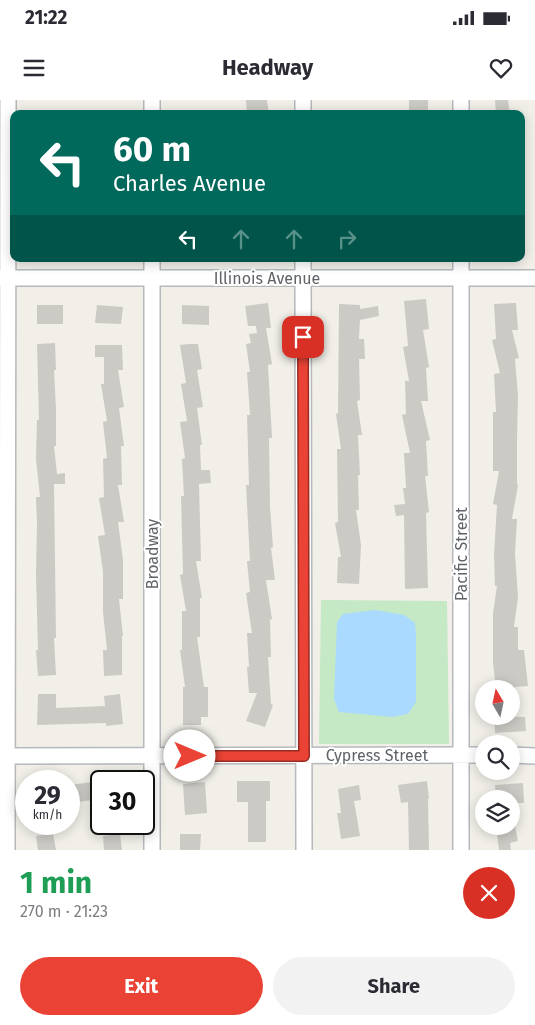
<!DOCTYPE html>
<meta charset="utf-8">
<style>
body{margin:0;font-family:"Fira Sans",sans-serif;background:#f2f2f3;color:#2b2b33;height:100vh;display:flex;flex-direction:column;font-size:19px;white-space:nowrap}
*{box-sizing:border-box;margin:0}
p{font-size:16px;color:#7c7c81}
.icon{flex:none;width:28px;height:28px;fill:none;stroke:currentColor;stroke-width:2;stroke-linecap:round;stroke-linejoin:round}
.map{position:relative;height:750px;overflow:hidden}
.side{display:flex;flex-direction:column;background:#fff;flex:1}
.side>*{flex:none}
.banner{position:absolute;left:10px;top:10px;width:515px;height:152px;border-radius:10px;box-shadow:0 2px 12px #0003;background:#00695c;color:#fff;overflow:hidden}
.needle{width:32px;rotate:351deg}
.tools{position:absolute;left:475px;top:580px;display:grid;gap:10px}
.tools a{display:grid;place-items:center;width:45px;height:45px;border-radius:50%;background:#fff;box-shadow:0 2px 12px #0003;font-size:25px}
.speed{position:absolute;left:15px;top:670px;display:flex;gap:10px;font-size:25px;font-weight:700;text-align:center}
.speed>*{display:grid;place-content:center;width:65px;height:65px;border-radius:50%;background:#fff;box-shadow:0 2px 12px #0003;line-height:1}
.speed small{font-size:12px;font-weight:400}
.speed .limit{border:2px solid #111;border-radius:8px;background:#fff;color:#111}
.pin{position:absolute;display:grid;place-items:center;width:42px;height:42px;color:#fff;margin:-21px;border-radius:10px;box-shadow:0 2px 8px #0006}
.me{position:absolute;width:55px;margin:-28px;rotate:90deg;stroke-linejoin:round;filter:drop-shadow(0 0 4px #0008)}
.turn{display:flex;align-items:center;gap:18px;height:105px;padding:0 20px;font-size:22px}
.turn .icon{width:65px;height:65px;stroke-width:2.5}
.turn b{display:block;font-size:35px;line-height:42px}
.lanes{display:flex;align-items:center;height:48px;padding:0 20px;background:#0003;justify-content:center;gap:25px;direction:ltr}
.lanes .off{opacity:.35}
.round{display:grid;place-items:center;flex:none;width:52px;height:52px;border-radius:26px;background:#f2f2f3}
.head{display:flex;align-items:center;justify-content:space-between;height:85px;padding:0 20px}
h1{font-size:30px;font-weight:700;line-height:38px;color:#1e9e55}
.primary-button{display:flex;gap:10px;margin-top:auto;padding:10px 20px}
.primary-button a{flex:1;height:58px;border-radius:30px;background:#ea4335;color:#fff;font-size:20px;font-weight:700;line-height:58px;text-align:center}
.primary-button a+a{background:#f2f2f3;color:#2b2b33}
.status{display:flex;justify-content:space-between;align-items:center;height:35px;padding:0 25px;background:#fff;direction:ltr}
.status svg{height:14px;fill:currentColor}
header{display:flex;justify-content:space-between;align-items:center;height:65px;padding:0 20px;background:#fff;font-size:22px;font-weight:700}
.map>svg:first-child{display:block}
</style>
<div class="status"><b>21:22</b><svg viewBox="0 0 49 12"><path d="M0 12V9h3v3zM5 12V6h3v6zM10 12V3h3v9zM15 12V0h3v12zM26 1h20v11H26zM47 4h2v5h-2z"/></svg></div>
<header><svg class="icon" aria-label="menu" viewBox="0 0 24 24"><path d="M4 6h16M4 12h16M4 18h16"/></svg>Headway<svg class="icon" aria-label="heart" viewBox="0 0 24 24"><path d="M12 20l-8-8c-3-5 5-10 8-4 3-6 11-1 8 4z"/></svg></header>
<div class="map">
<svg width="535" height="750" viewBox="0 0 535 750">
<rect width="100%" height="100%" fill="#f1efe8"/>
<!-- green -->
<path fill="#c5e8c5" d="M321,500L447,501L449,644H319Z"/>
<!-- water -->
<path fill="#aadaff" d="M375,510L404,515L415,523L416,535V602L408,614L393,617L339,612L334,599L337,522L343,514Z"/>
<!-- building -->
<path fill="#cccac5" d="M246,0H267L269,14H247Z
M409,0H428V11H409Z
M495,0H508L510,14H496Z
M426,199L429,229L423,230L429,267L426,268L428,301H421L430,340L426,341L428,376H425L429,412L426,413L428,488L405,489L404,415L396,416L394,405L405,404L403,388H406L404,353H410L402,315L406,314L405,281H409L403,247L408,246L404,201Z
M268,203L271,228H266L272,264L268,265L272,338H269L270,407L273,447L271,448L275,480H266L272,519L270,520L271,557H268L271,604L273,605L265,627L246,621L257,593H249L247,567H249L247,533H252L246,493L250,492L247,461H250L246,385H249L247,315H250L247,272H250L246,244L251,243L249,234L257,233L256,226H248L245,206Z
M516,203L518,230H512L519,258L515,259L518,296L517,339V384L518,385L512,419H517L515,454L518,497L514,527H518V550H524L528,586L515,587V589H496L493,563V513L497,486H495L494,455L497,405L493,404L499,371H493V312H496L494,274L500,273L492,240L496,239L494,204Z
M339,204L360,205V209L378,206L379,216L360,220L359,239H364L365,259H359L360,300L357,301L362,335H358L360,375H358L359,410H356L361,445L359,484L337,483L338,457H341L335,423L338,422L337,349H341L336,314L338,313Z
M37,205H63V224H37Z
M97,205L123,207L121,224L95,223Z
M182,205L209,206V225L182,224Z
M55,243L56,270H54L56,308V346H54L57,374L65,373V384H54L56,538H54L56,575L38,576L36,550H38L36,474L37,424L36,397H40L36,359L37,320H39L37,244Z
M189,244H198L202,269L197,270L203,307L197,308L202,345H200L201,370H210L211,383L199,384L201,461H196L202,498H200V537H197L204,587H208V617H201V625H183V587H185L180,550H182V511H186L180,475L183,474L181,396H184L182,359L185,358L180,322L187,321L181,284L186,283L180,245Z
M95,245H122L123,270H118L124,307L119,308L124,346H121L122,385H118L124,422H118L123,460V499H119L123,536H122V575L104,576L103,550H107L103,512V472L98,436L105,435L99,398L104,397L103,359L107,358L103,322L107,321L101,284H104V257H95Z
M38,594H56V608L105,606L104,596L120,594L123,624L106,626V623L37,625Z
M494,616L525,617L526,631L495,633Z
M101,681V699L69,703V685Z
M237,681H270V701H266V742H248V702H237Z
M427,681L429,699H428L429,750H409L408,702L401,703L398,685Z
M205,682L207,713L185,715L183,684Z
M523,683L524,703H511V699H496L495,685Z
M359,685L361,700L354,701L360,736L341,739L337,713H341L338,689Z
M496,726H515L518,741L510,743L511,750H499Z
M53,734L56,750H38L36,736Z
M120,734L122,750H104L103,736Z
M180,734H201L200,750H180Z"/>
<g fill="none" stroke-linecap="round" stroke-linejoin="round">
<defs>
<path id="street" d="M152,0V14
M461,0V14
M303,14V0
M303,159L304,750
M461,159V750
M0,178H535
M511,655L535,656
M0,656L484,655
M7,750L8,0
M152,750V159"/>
</defs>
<!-- street casing -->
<use href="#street" stroke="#b5b8bc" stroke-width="18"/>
<!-- street -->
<use href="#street" stroke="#fff" stroke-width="15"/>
</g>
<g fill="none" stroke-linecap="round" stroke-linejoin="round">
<defs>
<path id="route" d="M190,656H304L303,237"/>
</defs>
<!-- route casing -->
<use href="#route" stroke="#982c22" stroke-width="12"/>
<!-- route -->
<use href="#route" stroke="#ea4335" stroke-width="9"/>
</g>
<g text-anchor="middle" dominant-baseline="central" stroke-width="4" stroke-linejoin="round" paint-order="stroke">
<!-- street labels -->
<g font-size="16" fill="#5f6368" stroke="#fff">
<text x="267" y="178">Illinois Avenue</text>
<text transform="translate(152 454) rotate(-90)">Broadway</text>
<text transform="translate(461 454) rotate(-90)">Pacific Street</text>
<text x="377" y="655">Cypress Street</text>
</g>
</g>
</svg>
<div class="tools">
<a><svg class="needle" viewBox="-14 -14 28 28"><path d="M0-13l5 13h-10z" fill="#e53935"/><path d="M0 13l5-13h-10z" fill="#7c7c81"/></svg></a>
<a><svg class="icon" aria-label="search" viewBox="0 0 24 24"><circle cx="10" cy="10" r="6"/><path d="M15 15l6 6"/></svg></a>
<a><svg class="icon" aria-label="layers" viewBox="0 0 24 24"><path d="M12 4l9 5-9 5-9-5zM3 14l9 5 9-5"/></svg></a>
</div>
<div class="speed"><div>29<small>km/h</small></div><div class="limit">30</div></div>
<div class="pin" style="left:303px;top:237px;background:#d93025"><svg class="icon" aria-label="arrive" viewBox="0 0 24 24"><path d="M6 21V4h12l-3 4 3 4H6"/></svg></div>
<svg class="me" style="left:190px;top:656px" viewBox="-20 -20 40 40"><circle r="19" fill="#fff"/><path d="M0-13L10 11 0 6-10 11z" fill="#ea4335"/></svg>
<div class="banner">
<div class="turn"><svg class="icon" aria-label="left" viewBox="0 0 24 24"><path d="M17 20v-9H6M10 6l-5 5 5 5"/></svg><div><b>60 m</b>Charles Avenue</div></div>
<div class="lanes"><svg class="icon" aria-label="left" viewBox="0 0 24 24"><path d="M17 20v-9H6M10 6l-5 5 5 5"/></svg><svg class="icon off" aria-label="ahead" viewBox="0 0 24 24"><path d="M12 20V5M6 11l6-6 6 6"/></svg><svg class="icon off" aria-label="ahead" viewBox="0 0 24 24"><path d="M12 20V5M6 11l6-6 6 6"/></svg><svg class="icon off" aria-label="right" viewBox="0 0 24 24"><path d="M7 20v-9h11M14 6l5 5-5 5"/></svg></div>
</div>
</div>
<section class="side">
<div class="head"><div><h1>1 min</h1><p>270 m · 21:23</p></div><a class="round" style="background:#d93025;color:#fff"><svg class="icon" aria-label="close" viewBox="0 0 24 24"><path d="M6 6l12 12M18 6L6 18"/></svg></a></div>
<div class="primary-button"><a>Exit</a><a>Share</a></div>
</section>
